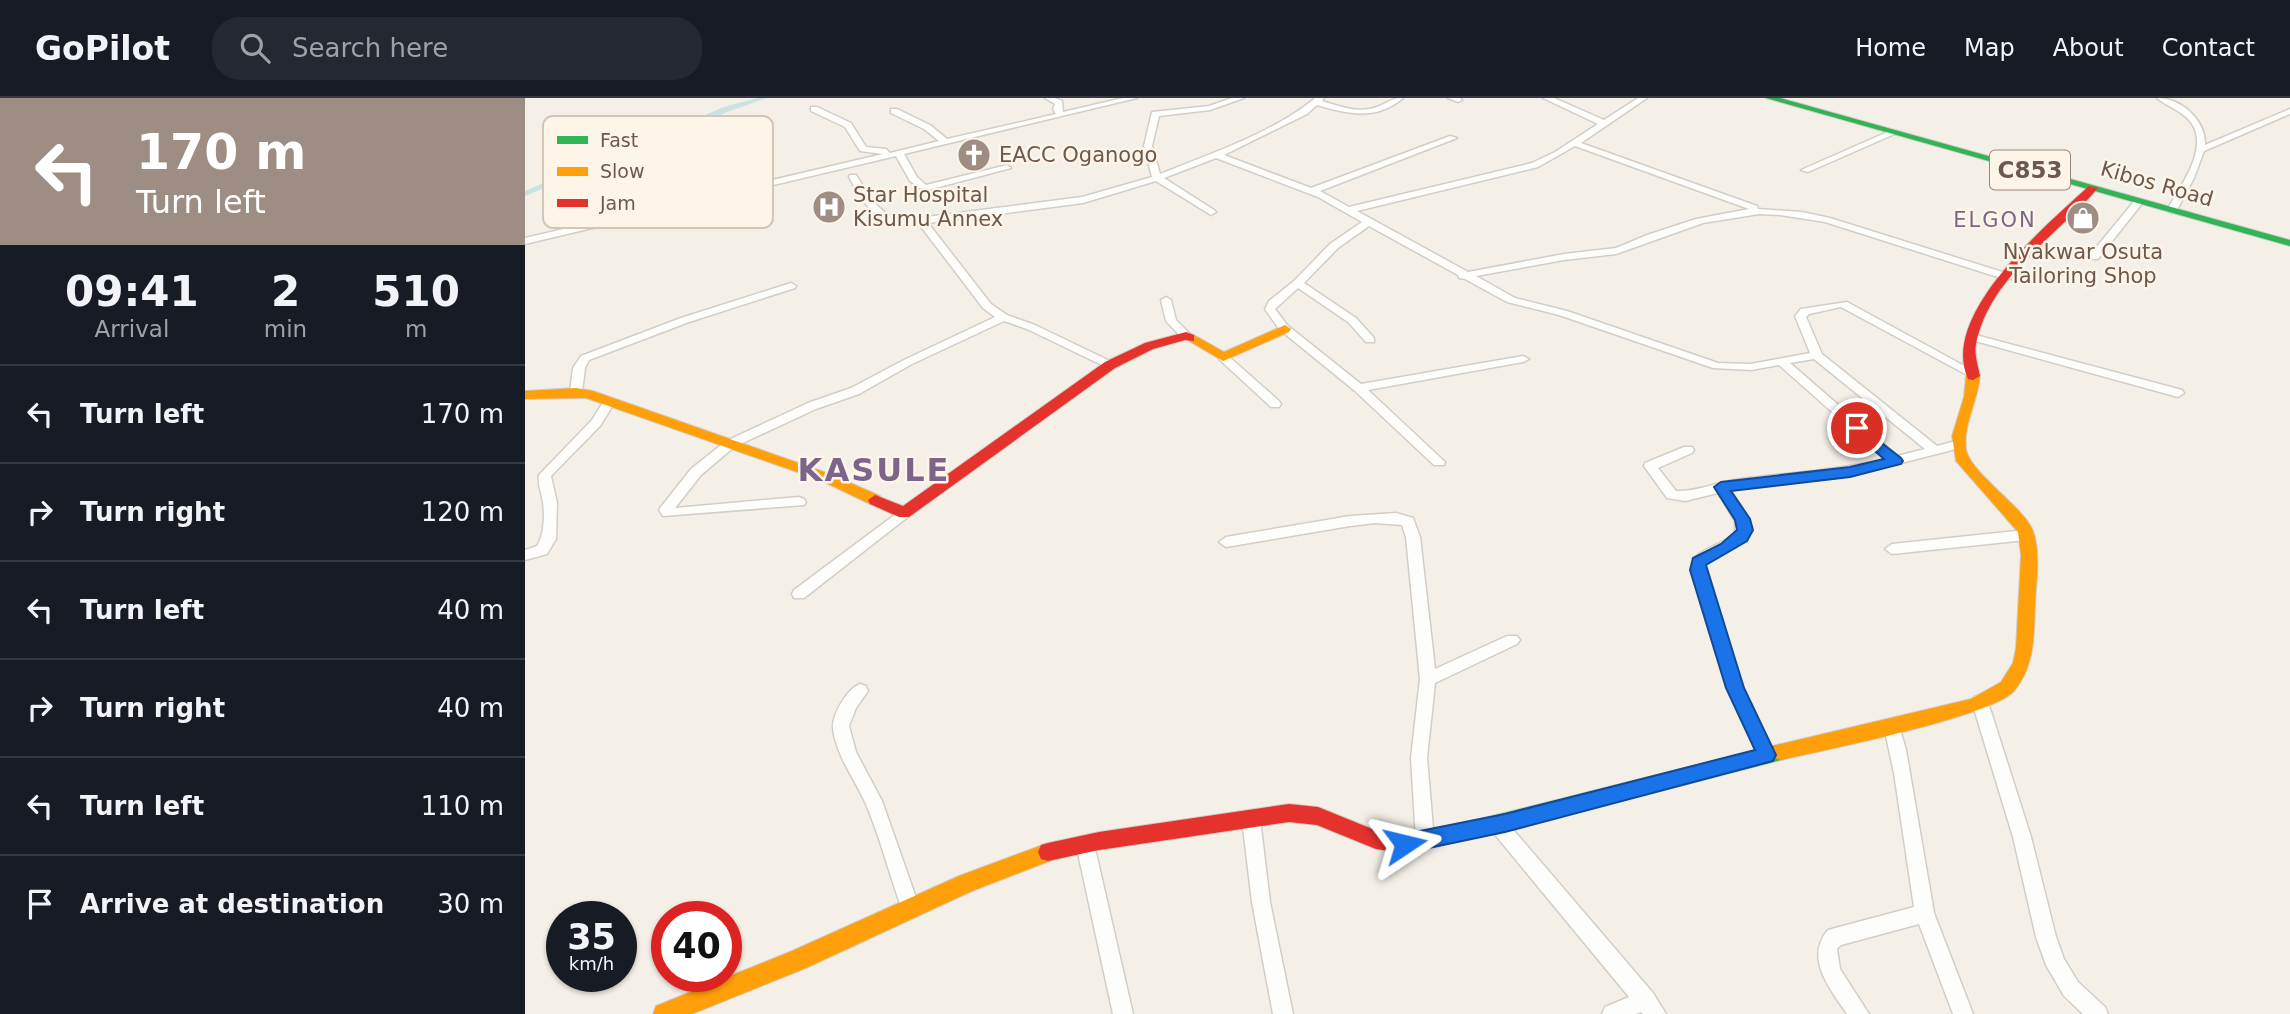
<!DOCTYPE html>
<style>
body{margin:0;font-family:"DejaVu Sans",sans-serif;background:#242831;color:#f1f3f6;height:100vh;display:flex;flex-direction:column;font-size:26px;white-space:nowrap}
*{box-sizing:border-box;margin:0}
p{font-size:23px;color:#9ea1a6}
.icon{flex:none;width:38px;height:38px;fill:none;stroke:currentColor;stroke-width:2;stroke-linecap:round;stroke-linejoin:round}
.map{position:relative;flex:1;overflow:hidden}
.sheet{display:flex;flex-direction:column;background:#171b24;width:525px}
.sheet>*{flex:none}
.top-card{background:#9d8d83;color:#fff;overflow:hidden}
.speed{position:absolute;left:21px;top:803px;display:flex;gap:14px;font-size:35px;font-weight:700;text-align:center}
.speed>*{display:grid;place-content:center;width:91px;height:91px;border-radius:50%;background:#171b24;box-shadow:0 2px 5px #0004;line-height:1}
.speed small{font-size:18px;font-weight:400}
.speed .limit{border:10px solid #d22;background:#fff;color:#111}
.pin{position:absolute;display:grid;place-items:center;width:60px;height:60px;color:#fff;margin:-30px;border:4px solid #fff;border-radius:50%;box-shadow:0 2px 7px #0007}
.me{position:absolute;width:77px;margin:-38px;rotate:80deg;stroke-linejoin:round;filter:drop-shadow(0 0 5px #0008)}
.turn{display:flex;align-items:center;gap:24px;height:147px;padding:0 21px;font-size:32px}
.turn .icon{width:91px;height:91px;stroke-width:2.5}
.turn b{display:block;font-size:49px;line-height:60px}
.eta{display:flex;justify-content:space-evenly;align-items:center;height:119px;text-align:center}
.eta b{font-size:42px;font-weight:600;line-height:49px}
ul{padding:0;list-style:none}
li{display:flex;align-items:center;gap:21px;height:98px;padding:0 21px;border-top:2px solid #363941}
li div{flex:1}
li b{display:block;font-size:26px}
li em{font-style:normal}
header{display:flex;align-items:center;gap:42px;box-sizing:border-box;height:98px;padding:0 35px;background:#171b24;border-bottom:2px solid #363941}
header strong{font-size:33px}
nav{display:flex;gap:38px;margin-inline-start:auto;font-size:24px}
.search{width:490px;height:63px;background:#242831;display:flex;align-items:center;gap:18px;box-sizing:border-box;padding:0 24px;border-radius:28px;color:#9ea1a6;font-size:26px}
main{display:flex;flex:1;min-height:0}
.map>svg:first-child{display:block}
</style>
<header>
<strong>GoPilot</strong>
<div class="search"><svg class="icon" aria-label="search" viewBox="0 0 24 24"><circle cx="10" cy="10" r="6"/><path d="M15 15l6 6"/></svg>Search here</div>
<nav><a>Home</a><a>Map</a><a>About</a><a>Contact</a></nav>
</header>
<main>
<section class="sheet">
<div class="top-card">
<div class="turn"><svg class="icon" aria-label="left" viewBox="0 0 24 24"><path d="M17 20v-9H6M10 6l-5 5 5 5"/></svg><div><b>170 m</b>Turn left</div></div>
</div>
<div class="eta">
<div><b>09:41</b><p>Arrival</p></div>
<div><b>2</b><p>min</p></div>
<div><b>510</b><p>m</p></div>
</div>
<ul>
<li><svg class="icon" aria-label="left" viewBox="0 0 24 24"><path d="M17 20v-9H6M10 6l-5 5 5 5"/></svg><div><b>Turn left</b></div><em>170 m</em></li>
<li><svg class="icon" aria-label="right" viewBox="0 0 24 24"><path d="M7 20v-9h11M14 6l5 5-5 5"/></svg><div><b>Turn right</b></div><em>120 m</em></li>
<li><svg class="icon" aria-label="left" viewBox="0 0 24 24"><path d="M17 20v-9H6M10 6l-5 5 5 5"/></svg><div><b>Turn left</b></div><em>40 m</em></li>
<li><svg class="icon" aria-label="right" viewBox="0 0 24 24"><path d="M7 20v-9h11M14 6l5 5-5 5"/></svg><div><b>Turn right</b></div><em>40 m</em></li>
<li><svg class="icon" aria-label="left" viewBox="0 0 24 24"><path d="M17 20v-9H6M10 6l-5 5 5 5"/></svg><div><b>Turn left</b></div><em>110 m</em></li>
<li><svg class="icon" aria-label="arrive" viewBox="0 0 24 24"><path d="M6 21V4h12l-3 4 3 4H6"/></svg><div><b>Arrive at destination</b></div><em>30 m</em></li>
</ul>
</section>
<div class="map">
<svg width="1765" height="916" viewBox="0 0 1765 916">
<rect width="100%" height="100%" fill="#f4f0e8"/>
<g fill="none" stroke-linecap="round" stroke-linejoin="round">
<!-- canal -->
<path fill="#cbe1e2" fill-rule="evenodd" d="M232,0H242L205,13L0,98V93L199,9Z"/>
<defs>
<path id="street" d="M520,0H530L537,3L538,14L598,0H612L379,56L392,79L401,87L482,67L486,70L399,93L385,83L371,58L0,146V140L358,56L335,53L320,29L286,13V9H292L326,25L341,49L361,51L365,55L414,43L399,31L366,15V11H372L405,27L422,41L531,16L528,11L530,6Z
M707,0H719L685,12L634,18L627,48L635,76C683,57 752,33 790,0H799L797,3C814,8 834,16 852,9C862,5 867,0 878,0C851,23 823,16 792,7L782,16L699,57L786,90L925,38L932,40L795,93L824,109L1007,65L1030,54L1073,26L1018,0H1029L1079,22L1113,0H1122L1056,45L1232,108L1233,111L1277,114L1305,120L1487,177V181H1479L1300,124L1255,117L1234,116L1178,125L1091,156L1039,162L951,178L990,200L1042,213L1193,265L1226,266L1285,255L1270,218L1276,211L1322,204L1454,276L1452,278H1444L1316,209L1284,216L1281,219L1297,256L1412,348L1431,343L1437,347L1435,350L1325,378L1205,392C1243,444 1222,439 1181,465L1180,472L1218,590L1249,657L1247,662L1241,664L1235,662L1202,590L1166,472C1166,450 1197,449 1210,435V423L1193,395L1160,403L1142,400L1119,368L1120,365L1159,349H1167L1169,352L1167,355L1133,370L1151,393C1171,394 1190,385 1209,382C1260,375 1310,373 1360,361L1254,267L1226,272L1188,270L1034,217L982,204L940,181L934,180L933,177L844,128L813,150L779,185L831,220L849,240V244H841L823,224L773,190L750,211L762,227L836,286L998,258L1004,261L998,264L843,292L920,364L919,367H909L830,293L754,231L740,211L744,203L769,183L805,146L837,124L793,99L691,60L639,80L689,112L691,114L686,117L631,83L558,105L403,125L466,206L482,217L510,227L589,265V269H581L502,231L479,223L387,266L334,296L291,311L209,349L176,377L150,410L274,399L279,401L281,404L279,407L138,418L134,412L136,409L166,371L201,343L283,305L326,290L379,262L470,219L458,210L394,126C354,131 342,111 324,79L325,77H331C344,97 353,117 378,122L557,99L627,79L619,48L627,14L684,8ZM1050,48L1224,111L1171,121L1122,137L1091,150L1039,156L943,174L832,113L1013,69ZM1289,261L1400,351L1372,358L1265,265Z
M923,0H935L937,2L933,4Z
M1632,0C1656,0 1681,22 1680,47L1765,11V16L1679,53L1669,80L1652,112L1647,115L1642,112C1655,89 1687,47 1664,22C1655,12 1641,8 1632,0Z
M1367,32L1374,34L1283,74L1276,72Z
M1611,101L1619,103L1573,161H1565V157Z
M266,185L271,188L270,190L164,224L64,262L60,270L57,294L51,298L45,294L48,270L56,258L156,220Z
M641,199L646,202L651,222L665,236V240H657L641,223L636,202Z
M1447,236L1657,292L1659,295L1653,299L1443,241L1441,239Z
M698,256L702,257L754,303L756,306L754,309H746L694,261V257Z
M84,300L90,304L75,328L26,378L32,405L31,441L22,456L0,462V452L12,448C19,437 20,418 18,405C17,395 12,387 14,377L67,322L80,301Z
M379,410L384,412L386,415L384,418L279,500H269L267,496L269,492Z
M871,415L888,420L895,439L910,571L982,538H992L995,542L992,546L910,585L902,660L909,742L906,748L900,750L894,748L891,742L886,660L895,581L881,439L877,427L850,425L825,428L701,449L694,444L701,439L825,418Z
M1501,432L1508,437L1501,442L1367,456L1360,451L1367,446Z
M335,586L341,588L343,593L331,610L324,628L331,654L357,703L395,811L393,817L386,820L379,817L377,811C364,776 355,738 340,704C329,680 311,657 308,630C307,617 322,591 335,586Z
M1455,597L1461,599L1463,604L1506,739L1531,839L1539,861L1553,884L1580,909L1583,916H1558L1539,898L1521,867L1511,839L1488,739L1447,604L1449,599Z
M1367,622L1373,624L1381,652L1409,815L1448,916H1428L1394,826L1316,847L1312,851L1315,871L1344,916H1322C1305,891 1279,860 1303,832L1389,809L1369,675L1359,629L1361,624Z
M726,713L732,715L735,721L745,804L768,916H748L727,804L717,721L720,715Z
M973,719L979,721L1128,895L1141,916H1118L1116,914L1111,916H1077L1080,909L1104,899L967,733L964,727L967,721Z
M560,738L566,740L569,746L608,916H588L551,746L554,740Z"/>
<path id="fast" d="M1241,0H1255L1765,142V148Z
M1256,646L1263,648L1265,654L1263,660L1256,662L959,738L952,735L949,729L952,723L959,720Z"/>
<path id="slow" d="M760,227L766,231L764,234L698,263L659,240L661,237H669L699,254Z
M1448,274L1455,278C1453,303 1438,326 1441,351C1444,374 1500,410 1508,433C1516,455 1511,483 1510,507C1509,537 1510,568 1489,593C1466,619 1299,652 1256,662L1249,660L1247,654L1249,648L1256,646L1446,601L1476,584L1488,565L1491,550L1496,457L1493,434L1431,363L1427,338L1439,299L1441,278Z
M51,290L68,293L305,376L355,398L357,402L350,407L345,406L295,382L61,300L0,301V293Z
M523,745L530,747L533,754L530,761L447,793L281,870L167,916H128L131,908L267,853L434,778Z"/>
<path id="jam" d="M1564,88L1573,90C1532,138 1464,179 1451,246C1449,256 1453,268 1455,278L1448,282L1443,281C1414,216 1522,127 1564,88Z
M661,234L669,237V243L660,242L628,251L590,270L384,419H374L345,406L343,402L350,397L378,408L580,264L620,245Z
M764,706L793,709L852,733L880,737L959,720L966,723L969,729L966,735L959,738L880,755L851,751L792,727L764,724L574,752L523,763L516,761L513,754L516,747L523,745L574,734Z"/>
</defs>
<!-- street casing -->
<use href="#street" stroke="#d3cdc7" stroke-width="3"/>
<!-- fast casing -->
<use href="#fast" stroke="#d3ccc4" stroke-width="2"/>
<!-- slow casing -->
<use href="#slow" stroke="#d3ccc4" stroke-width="2"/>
<!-- jam casing -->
<use href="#jam" stroke="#d3ccc4" stroke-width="2"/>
<!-- street -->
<use href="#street" fill="#fdfdfc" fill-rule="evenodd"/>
<!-- fast -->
<use href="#fast" fill="#30b455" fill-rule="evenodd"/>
<!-- slow -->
<use href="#slow" fill="#ff9f0a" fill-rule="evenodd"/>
<!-- jam -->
<use href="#jam" fill="#e5322d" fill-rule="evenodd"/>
</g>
<!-- route -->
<path fill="#1a73e8" stroke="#114b97" stroke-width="2" d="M1332,326L1376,360L1378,363L1376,366L1325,379L1206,393L1225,421L1228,432L1222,443L1181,467L1219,590L1251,657L1248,663L980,734L880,755L873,752L870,746L873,739L880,736L980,716L1230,652L1201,590L1165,472L1168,460L1196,446L1212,432L1210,422L1189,389L1196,384L1325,369L1359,361L1327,333V327Z"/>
<!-- icons -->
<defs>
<symbol id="church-disc" viewBox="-11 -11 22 22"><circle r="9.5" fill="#9d8d83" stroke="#fdf5e8"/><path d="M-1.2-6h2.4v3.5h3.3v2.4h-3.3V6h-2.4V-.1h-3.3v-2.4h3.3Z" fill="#fff"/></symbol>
<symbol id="hospital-disc" viewBox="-11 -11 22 22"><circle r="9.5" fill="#9d8d83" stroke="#fdf5e8"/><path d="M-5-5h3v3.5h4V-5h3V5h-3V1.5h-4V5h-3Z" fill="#fff"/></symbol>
<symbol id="shop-disc" viewBox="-11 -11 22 22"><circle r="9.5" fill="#9d8d83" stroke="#fdf5e8"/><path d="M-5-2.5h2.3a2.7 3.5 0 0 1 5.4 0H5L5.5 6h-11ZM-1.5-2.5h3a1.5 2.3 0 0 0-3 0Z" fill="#fff"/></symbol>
</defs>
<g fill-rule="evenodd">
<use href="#church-disc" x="430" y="38" width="38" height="38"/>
<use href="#hospital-disc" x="285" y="90" width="38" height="38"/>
<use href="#shop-disc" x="1539" y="101" width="38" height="38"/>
</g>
<g text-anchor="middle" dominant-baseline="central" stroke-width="5" stroke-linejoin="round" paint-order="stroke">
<!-- far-poi labels -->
<g font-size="21" fill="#6e584c" stroke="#fdf5e8" text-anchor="start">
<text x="474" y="57">EACC Oganogo</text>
<text x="328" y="97">Star Hospital<tspan x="328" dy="24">Kisumu Annex</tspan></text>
<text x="1558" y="154" text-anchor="middle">Nyakwar Osuta<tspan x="1558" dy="24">Tailoring Shop</tspan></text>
</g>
<!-- far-street labels -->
<g font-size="21" fill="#6e584c" stroke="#fdf5e8">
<text transform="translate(1632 86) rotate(16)">Kibos Road</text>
</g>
<!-- far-neighbourhood labels -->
<g font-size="21" letter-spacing="2" fill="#7d648b" stroke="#fdf5e8">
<text x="1470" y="122">ELGON</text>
</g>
<!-- shield labels -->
<rect fill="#fdf5e8" stroke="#99877b" stroke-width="2" x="1465" y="52.5" width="80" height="39" rx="5"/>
<g font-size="23" font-weight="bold" fill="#6e584c">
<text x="1505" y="72">C853</text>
</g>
<!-- district labels -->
<g font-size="32" font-weight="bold" letter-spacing="2" fill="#7d648b" stroke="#fdf5e8">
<text x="349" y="372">KASULE</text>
</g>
</g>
<!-- legend -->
<rect x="18" y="18" width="230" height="112" rx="10" fill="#fdf5e8" stroke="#d2c6b9" stroke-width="2"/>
<rect x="32" y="38" width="31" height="8" fill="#30b455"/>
<rect x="32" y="69" width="31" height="9" fill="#ff9f0a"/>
<rect x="32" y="101" width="31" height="8" fill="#e5322d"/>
<g font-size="19" fill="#6e584c">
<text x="75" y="49">Fast</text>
<text x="75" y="80">Slow</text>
<text x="75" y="112">Jam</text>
</g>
</svg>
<div class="speed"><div>35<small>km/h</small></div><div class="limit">40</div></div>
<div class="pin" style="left:1332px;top:330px;background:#d93025"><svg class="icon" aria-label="arrive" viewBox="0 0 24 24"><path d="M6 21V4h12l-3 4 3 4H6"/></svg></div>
<svg class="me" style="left:880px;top:746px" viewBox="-20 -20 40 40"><path d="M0-17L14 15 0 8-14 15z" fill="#1a73e8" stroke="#fff" stroke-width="4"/></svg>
</div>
</main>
